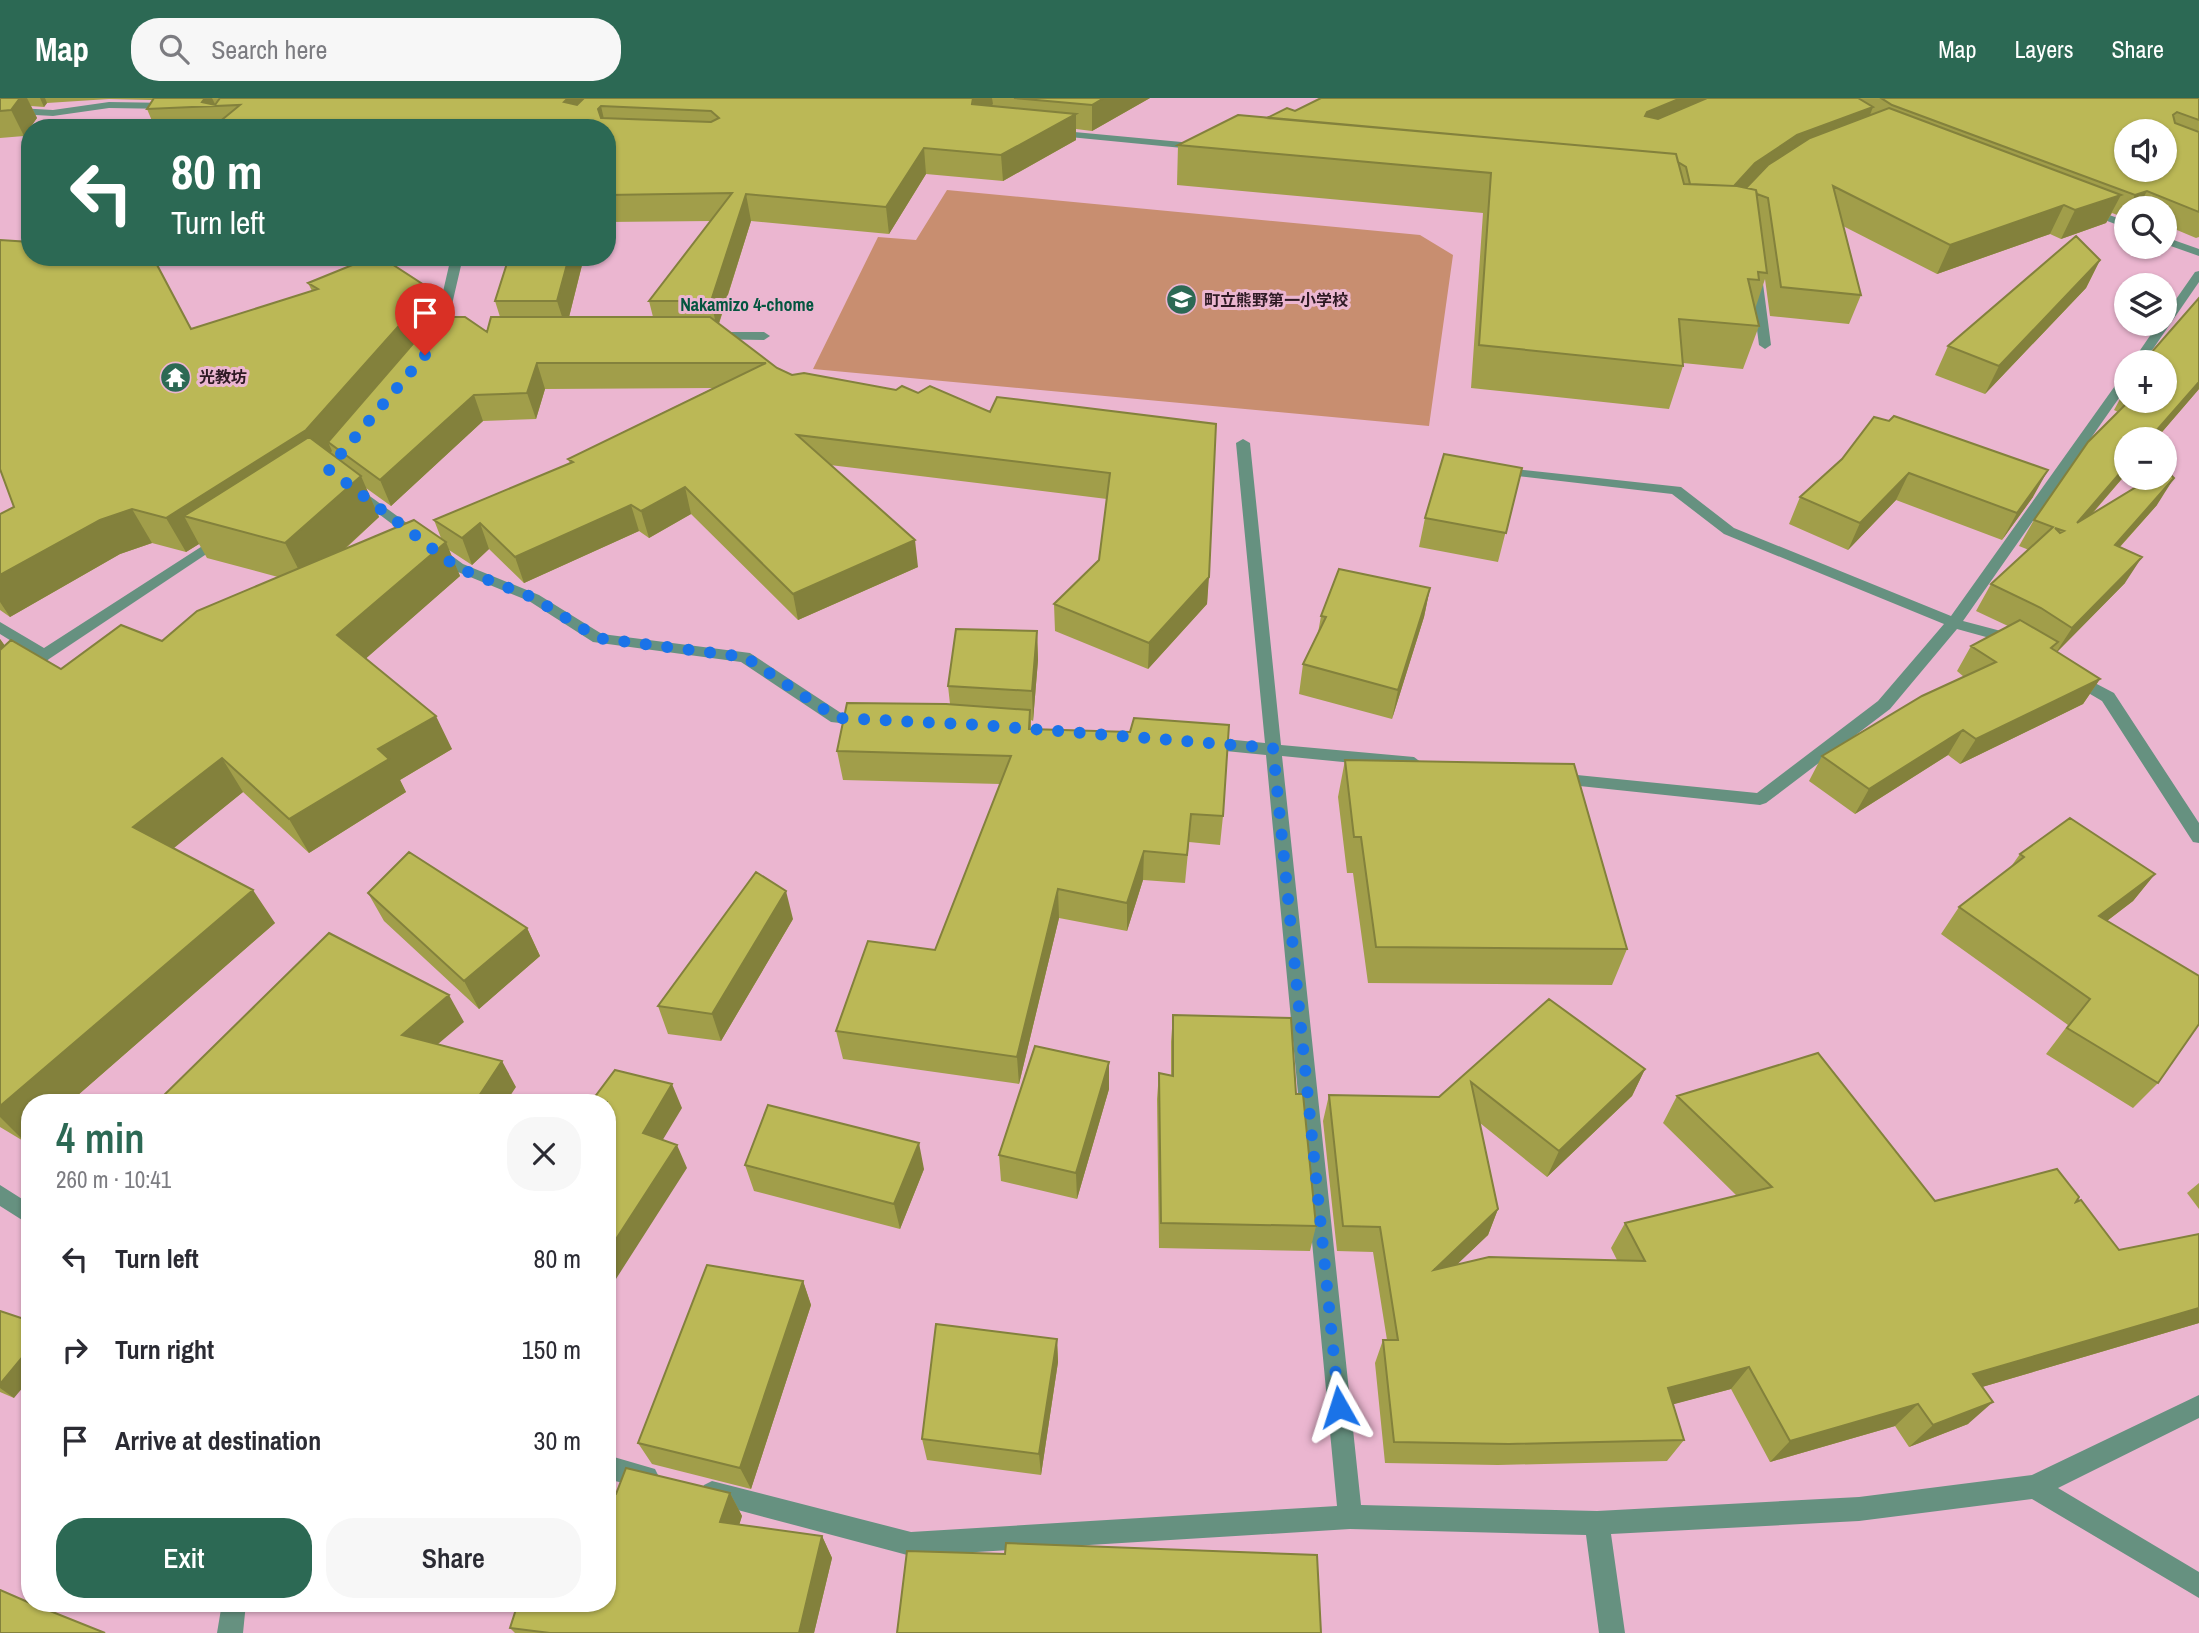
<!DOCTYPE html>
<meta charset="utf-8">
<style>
body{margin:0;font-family:"Archivo Narrow","Noto Sans JP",sans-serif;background:#f7f7f7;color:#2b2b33;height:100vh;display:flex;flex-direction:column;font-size:26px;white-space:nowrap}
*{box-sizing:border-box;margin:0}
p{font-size:23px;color:#7c7c81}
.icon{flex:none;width:38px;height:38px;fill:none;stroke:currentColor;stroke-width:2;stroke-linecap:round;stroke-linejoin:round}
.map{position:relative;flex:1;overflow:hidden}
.sheet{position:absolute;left:21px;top:996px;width:595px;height:518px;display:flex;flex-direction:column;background:#fff;border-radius:28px;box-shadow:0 2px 5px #0004}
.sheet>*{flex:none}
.top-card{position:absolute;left:21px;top:21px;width:595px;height:147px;border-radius:28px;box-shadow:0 2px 5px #0004;background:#2c6954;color:#fff;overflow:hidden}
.controls{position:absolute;left:2114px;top:21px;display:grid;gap:14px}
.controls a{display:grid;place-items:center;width:63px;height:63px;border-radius:50%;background:#fff;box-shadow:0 2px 5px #0004;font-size:35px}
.pin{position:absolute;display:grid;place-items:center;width:60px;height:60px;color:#fff;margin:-72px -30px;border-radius:50% 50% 50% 0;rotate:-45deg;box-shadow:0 0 7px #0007}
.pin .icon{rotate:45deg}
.me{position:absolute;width:77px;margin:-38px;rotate:354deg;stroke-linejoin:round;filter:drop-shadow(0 0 5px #0008)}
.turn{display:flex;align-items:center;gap:24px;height:147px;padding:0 35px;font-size:32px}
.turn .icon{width:91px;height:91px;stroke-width:2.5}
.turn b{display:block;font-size:49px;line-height:60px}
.round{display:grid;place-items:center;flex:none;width:74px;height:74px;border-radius:28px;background:#f7f7f7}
.headline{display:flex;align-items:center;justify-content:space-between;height:119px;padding:0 35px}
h1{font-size:42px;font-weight:600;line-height:52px;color:#2c6954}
.action{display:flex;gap:14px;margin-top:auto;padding:14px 35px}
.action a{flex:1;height:80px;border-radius:28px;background:#2c6954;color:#fff;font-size:28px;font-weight:600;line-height:80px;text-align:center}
.action a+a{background:#f7f7f7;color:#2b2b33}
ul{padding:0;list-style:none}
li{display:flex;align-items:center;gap:21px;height:91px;padding:0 35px}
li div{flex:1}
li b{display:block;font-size:26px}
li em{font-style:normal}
header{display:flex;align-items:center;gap:42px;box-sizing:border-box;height:98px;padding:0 35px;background:#2c6954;color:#fff}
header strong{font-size:33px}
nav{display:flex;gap:38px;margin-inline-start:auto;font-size:24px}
.search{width:490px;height:63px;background:#f7f7f7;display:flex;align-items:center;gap:18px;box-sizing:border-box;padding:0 24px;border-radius:28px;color:#7c7c81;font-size:26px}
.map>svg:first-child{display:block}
</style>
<header>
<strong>Map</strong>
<div class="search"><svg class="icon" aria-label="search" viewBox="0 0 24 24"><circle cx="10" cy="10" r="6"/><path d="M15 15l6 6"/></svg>Search here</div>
<nav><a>Map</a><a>Layers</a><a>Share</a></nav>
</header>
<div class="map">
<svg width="2199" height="1535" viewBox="0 0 2199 1535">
<rect width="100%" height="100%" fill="#ebb6d0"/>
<!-- green -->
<path fill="#c88e70" d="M947,92L1420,137L1453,157L1429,328L813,271L878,139L916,142Z"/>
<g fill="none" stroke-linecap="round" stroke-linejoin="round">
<!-- minor -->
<path fill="#669180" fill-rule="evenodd" d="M109,4L171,5L176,8L171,11L109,10L53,18L0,15V9L53,12Z
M1053,32L1203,46L1208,49L1203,52L1049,37V33Z
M2087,109L2126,123V130L2083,114L2082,112Z
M2165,139L2199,151V158L2165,146Z
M451,159H463L444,241L438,245L432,241Z
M2199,173V184L2144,264H2132L2158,226H2165V217L2195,174Z
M1756,175L1762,178L1771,247L1765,251L1759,247L1750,178Z
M711,234H764L770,238L764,242L707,241L705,238Z
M2126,277V290L1963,523L2020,538L2023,542L2020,546L2015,547L1957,531L1890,611L1766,705L1760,707L1551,685L1549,681L1551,677L1557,675L1757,695L1878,603L1944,526L1724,436L1672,396L1500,376L1495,375V369L1681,389L1734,430L1951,518L2122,278Z
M1243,341L1250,345L1281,647L1414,659L1422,665L1414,671L1282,658L1361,1407L1597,1413L1859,1399L2032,1377L2199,1297V1320L2058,1390L2199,1474V1500L2032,1401L1859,1423L1611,1436L1625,1535H1599L1586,1437L1350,1431L911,1458L704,1403L700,1395L704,1387L712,1383L911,1434L1337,1408L1266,657L1205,651L1197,645L1205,639L1265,645L1236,345Z
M356,388L463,466L539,497L602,536L750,555L841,615L866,616L874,622L866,628L831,624L741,564L593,544L529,503L453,472L351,395L349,392Z
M221,436L228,440L226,443L49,561L6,598L0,599V586L34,557L0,536V524L44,550Z
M2074,574L2114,595L2199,725V745L2193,744L2102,603L2068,583L2066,579L2068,575Z
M0,1087L30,1106V1127L0,1108Z
M607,1357L655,1371L659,1379L655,1387L647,1391L607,1381Z
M222,1505H246L243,1535H217Z"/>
</g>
<!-- wall -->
<path fill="#a19e4a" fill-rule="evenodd" d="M0,0H1150L1092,33L1076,31V42L1003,83L926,76L889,136L751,123L719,226L777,270L792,277L918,295L990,314L1216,326L1207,506L1148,571L1055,533L1054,506L1099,462L1107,401L830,367L918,469L798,522L691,416L649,440L639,433L524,485L489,451L472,467L449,452L460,478L366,560L452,651L400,682L406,694L309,755L243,694L173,750L275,825L70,1004H30L25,1044L0,1029V541L5,548L61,571L162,543L278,479L207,460L199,446L186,454L152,445L120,456L10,519L0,512V416L14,409L191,231L312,193L308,185L424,187L436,220L487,234L500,219L495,203L584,159L569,219H653L649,203L711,123L607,124V30H155L147,11L153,2L109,1L47,5L44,9L31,8L37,20L24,38L0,40ZM713,290L568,361L570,365L434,422L441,440L344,452L379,419L366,390L391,408L483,323L536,321L545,291Z
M1321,0H2199V139L2196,140L2165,127V110H2126V118L2123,119L2112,115L2106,125L2061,141L2050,136L1937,176L1843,128L1861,197L1849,226L1770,218L1765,181L1755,211L1759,228L1743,271L1683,265V268L1669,311L1471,290L1483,115L1177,87L1178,47L1295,13Z
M2100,162L2086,190L1985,296L1935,277L1948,248Z
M2126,290V303H2165L2199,291L2156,341H2126V376L2092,416L2157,407L2120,449L2125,485L2057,554L2100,581L2083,606L1960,666L1948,657L1855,716L1809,683L1822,658L1964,579L1957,573L1971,548L2008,528L1976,513L1991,486L2029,452L2019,448L2034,422L2118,314L2114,312Z
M1842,361L2033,399L2002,442L1896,402L1848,452L1789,426L1800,399Z
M1522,370L1498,464L1419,449L1425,420Z
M1430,490L1424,519L1392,621L1299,596L1303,566L1318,535L1321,518Z
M1037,533L1038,562L1033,623L1031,622V631L1223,718L1220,747L1189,744L1185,785L1143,782L1127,833L1059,820L1019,986L843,961L836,933L935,852L1000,686L843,682L837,653L950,606L948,588Z
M1345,662L1627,851L1612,887L1368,885L1353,775H1347L1338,699Z
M2020,756L2155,776L2133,803L2107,823L2158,985L2133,1010L2046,956L2068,927L1941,836L1959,809L2010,770Z
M368,795L527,830L540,858L479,911L384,823Z
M793,821L721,943L668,936L658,908Z
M1549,901L1645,971L1632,998L1547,1079L1480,1025L1498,1111L1488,1137L1456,1167L1617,1162L1611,1150L1625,1125L1737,1098L1663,1025L1677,998L1935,1103L2076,1104L2119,1152L2199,1225L1982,1289L1968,1326L1909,1349L1895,1328L1770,1364L1731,1291L1673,1306L1684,1342L1667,1363L1498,1367L1385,1365L1375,1265L1383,1242H1387L1373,1154L1337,1153L1323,1023L1329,997L1439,999Z
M1173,917L1296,996L1316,1128L1310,1153L1159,1150L1157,1001L1159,975L1171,977V944Z
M1109,964V991L1077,1101L1001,1083L999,1057Z
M745,1067L924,1071L900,1131L754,1093Z
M2199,1085V1111L2187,1095Z
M803,1183L811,1207L751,1391L652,1366L638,1345Z
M0,1213L14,1300L0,1294Z
M1057,1241L1058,1264L1041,1377L927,1362L922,1341Z
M730,1395L742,1418L739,1427L822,1438L832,1460L814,1535H515L510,1530L616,1396Z"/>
<!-- shaded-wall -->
<path fill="#83813c" d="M20,0H27L37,20L24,38L11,12Z
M40,0H45L47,5L44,9Z
M205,0H212L216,8L202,4Z
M568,0H598L571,30L564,4Z
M973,0H992L993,6L974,24Z
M1104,0H1150L1092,33V7Z
M1681,0H1723L1640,39L1647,14Z
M601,8L606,30H603L598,11Z
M1873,9L1865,30L1790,59L1748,87L1720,117L1727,95L1755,65L1797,37Z
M1076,16V42L1003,83L1001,57Z
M924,50L926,76L889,136L886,109Z
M2147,93L2138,110H2128L2135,97Z
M746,96L751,123L717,231L711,203Z
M2121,97L2106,125L2061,141L2075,112Z
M2064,107L2050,136L1937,176L1950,147Z
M569,159H584L566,231L557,203Z
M2100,162L2086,190L1985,296L1999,268Z
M424,187L436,220L328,344L332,353L321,366L184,418L199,446L186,454L166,420Z
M537,265L545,291L536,321L527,295Z
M2199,284V291L2156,341H2149Z
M474,297L483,323L391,408L380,382Z
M2126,368V376L2061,451L2077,425Z
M2048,372L2033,399L2002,442L2017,415Z
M1909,375L1896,402L1848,452L1860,425Z
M361,378L379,419L306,486L285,445Z
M2174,380L2157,407L2098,473L2115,447Z
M685,389L691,416L649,440L641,413Z
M631,407L639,433L524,485L515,459Z
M132,411L152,445L120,456L10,519L0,504V477L100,422Z
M480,425L489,451L472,467L462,440Z
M915,442L918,469L798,522L793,496Z
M446,444L460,478L354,571L337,537Z
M2142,459L2125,485L2055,556L2072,530Z
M1209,479L1207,506L1148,571L1149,545Z
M1430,490L1424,519L1392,621L1398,592Z
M1037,533L1038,562L1033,623L1032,593Z
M0,541L19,567L0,583Z
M2100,581L2083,606L1960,666L1976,641Z
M436,618L452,651L400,682L406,694L309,755L289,721L378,651Z
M1963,632L1948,657L1855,716L1869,691Z
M222,660L243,694L158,763L133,729Z
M1144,753L1143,782L1127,833V805Z
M2155,776L2133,803L2078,845L2099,818Z
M1058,791L1059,820L1019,986L1017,959Z
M253,792L275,825L70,1004H30V1040L25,1044L0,1019V1008Z
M786,793L793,821L721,943L712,916Z
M527,830L540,858L479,911L464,883Z
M449,897L464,924L418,963L402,937Z
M502,963L516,989L506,1004H475Z
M1109,964V991L1077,1101L1076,1075Z
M1645,971L1632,998L1547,1079L1559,1053Z
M672,986L682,1010L653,1058L643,1035Z
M919,1045L924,1071L900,1131L894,1106Z
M677,1047L687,1070L607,1195V1155Z
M1498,1111L1488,1137L1425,1197L1434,1172Z
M803,1183L811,1207L751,1391L740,1370Z
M2199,1210V1225L1948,1299L1973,1276Z
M1057,1241L1058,1264L1041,1377L1039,1356Z
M30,1250V1281L14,1300L0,1290V1286Z
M1749,1269L1731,1291L1652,1312L1668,1290Z
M1993,1304L1968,1326L1909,1349L1933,1327Z
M1918,1306L1895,1328L1770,1364L1790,1343Z
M730,1395L742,1418L733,1446L720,1424Z
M822,1438L832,1460L814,1535H799Z"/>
<!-- building -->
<path fill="#bbb856" stroke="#83813c" stroke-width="2" fill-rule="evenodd" d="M0,0H20L11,12L0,13Z
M154,0H205L202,4L215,7L220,0H568L564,4L577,7L584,0H973L972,6L1076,16L1001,57L924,50L886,109L746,96L711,203H649L732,95L607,97V30H212L240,7L147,11ZM601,8L711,13L719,20L711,24L601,20L598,11Z
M1014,0H1104L1092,7Z
M1321,0H1681L1647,14L1645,18L1658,21L1707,0H1858L1873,9L1797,37L1755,65L1734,88L1690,86L1686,69L1678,64L1676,56L1267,20L1287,10L1295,13Z
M1881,0H2199V22L2177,14L2173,17L2175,25L2199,34V114L2147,93L2135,97L1892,7ZM2126,33H2165V72H2126Z
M1889,10L2121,97L2075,112L2064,107L1950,147L1833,88L1861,197L1781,189L1768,100L1757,96L1756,92L1746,90L1768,67L1810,40Z
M1238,17L1676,56L1684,86L1737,88L1756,92L1767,175L1758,174L1759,182L1748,181L1759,228L1679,221L1683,268L1479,247L1491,75L1178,47Z
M2076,138L2100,162L1999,268L1948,248Z
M0,142L30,144V159H124L156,165L191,231L318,191L308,185L372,159H381L424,187L421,203L306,332L166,420L132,411L100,422L0,477V416L14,409L0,371Z
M509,159H569L557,203H495Z
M2199,200V284L2149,341H2126V368L2077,425L2151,380H2165V371L2174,380L2115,447L2142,459L2072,530L2041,510L1991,486L2053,429L2034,422L2088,344L2129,303H2165V264H2143ZM2055,430L2064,433L2060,435Z
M436,219H465L487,234L491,219H710L777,270L792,277L804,275L896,292L902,288L918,295L930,288L990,314L997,299L1216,326L1209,479L1149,545L1054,506L1099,462L1110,375L797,337L915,442L793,496L685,389L641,413L631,407L515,459L480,425L462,440L434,422L573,364L568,361L766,265H537L527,295L474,297L380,382L328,344Z
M1894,318L2048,372L2017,415L1909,375L1860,425L1800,399L1842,361L1874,319L1889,323Z
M309,339L361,378L285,445L184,418Z
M1444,356L1522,370L1506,435L1425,420Z
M414,422L446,444L337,537L436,618L378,651L389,661L289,721L222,660L133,729L253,792L0,1008V552L11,542L61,571L121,527L162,543L197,513Z
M1339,471L1430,490L1398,592L1303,566L1326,519L1321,518Z
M2020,522L2058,544L2051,550L2100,581L1976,641L1963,632L1869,691L1822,658L1922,598L1996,564L1971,548Z
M956,531L1037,533L1032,593L948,588Z
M847,605L946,606L1030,612L1029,631L1130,634L1134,620L1229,627L1223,718L1191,716L1187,757L1144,753L1127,805L1058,791L1017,959L836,933L868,843L935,852L1011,658L837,653Z
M1345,662L1574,666L1627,851L1376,849L1361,739H1354Z
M2070,720L2155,776L2099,818L2199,878V926L2158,985L2067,930L2090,901L1959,809L2024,759L2020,756Z
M409,754L527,830L464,883L368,795Z
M756,774L786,793L712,916L658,908Z
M329,835L449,897L402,937L502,963L475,1004H157Z
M1549,901L1645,971L1559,1053L1471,984L1498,1111L1434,1172L1489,1159L1645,1163L1625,1125L1772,1089L1677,998L1818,955L1935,1103L2057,1071L2079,1099L2076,1104L2081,1102L2119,1152L2199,1136V1210L1973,1276L1993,1304L1933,1327L1918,1306L1790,1343L1749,1269L1668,1290L1684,1342L1509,1346L1394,1344L1383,1242H1398L1380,1129L1343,1128L1329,997L1439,999Z
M1173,917L1291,920L1296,996H1303L1316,1128L1161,1125L1159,975L1173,978Z
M1035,948L1109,964L1076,1075L999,1057Z
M615,972L672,986L643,1035L677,1047L607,1155V1004H591Z
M768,1007L919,1045L894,1106L745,1067Z
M707,1167L803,1183L740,1370L638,1345Z
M0,1213L30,1223V1250L0,1286Z
M936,1226L1057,1241L1039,1356L922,1341Z
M626,1370L730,1395L720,1424L822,1438L799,1535H550L510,1530L518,1505H607V1395L616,1396Z
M1006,1445L1317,1457L1321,1535H897L907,1453L1005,1456Z
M0,1492L30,1505L105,1535H0Z"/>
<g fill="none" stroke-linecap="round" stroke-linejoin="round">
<!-- route -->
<path stroke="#1a73e8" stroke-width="12" stroke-dasharray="0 21.6" d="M425,257L328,371L458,470L534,500L598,540L745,559L837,620L981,627L1273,650L1339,1309"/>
</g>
<!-- icons -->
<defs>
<symbol id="school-disc" viewBox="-11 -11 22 22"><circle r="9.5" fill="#2c6954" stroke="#ebb6d0"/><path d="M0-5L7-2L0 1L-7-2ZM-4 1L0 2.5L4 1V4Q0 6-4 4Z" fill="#fff"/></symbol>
<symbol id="temple-disc" viewBox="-11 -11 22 22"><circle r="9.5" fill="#2c6954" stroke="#ebb6d0"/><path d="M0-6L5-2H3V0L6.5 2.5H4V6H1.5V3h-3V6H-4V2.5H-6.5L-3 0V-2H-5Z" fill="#fff"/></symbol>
</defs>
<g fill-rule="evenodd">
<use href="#school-disc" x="1164" y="184" width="35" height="35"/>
<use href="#temple-disc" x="158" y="262" width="35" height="35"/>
</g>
<g text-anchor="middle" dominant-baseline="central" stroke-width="6" stroke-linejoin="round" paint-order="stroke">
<!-- far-poi labels -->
<g font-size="16" font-weight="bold" fill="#2e1a24" stroke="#ebb6d0" text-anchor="start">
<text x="1204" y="202">町立熊野第一小学校</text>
<text x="199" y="279">光教坊</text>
</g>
<!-- far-neighbourhood labels -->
<g font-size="18" font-weight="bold" fill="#03553f" stroke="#ebb6d0">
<text x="747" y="206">Nakamizo 4-chome</text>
</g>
</g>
</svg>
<div class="controls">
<a><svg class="icon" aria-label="sound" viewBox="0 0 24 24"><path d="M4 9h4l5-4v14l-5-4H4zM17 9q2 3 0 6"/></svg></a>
<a><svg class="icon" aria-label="search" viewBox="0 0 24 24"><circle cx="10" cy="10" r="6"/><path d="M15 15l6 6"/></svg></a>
<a><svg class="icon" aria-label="layers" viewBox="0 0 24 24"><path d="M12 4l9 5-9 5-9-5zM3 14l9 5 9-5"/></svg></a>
<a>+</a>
<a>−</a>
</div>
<div class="pin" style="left:425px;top:257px;background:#d93025"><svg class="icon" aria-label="arrive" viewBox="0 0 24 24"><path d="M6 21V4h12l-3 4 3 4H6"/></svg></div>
<svg class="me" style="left:1339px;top:1309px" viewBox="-20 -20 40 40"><path d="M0-17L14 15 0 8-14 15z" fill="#1a73e8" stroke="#fff" stroke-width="4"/></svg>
<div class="top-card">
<div class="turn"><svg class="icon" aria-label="left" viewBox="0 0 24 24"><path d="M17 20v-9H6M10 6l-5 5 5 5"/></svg><div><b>80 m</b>Turn left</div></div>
</div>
<section class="sheet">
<div class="headline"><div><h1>4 min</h1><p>260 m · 10:41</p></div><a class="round"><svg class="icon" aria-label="close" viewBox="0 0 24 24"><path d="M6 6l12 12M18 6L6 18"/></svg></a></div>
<ul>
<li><svg class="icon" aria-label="left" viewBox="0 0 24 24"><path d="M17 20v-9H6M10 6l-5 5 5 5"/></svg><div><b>Turn left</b></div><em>80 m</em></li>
<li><svg class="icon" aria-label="right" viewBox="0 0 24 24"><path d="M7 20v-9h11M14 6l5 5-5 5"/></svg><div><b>Turn right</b></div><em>150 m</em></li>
<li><svg class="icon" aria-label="arrive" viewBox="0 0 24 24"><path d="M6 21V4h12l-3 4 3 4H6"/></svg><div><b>Arrive at destination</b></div><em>30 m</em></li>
</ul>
<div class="action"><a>Exit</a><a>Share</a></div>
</section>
</div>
